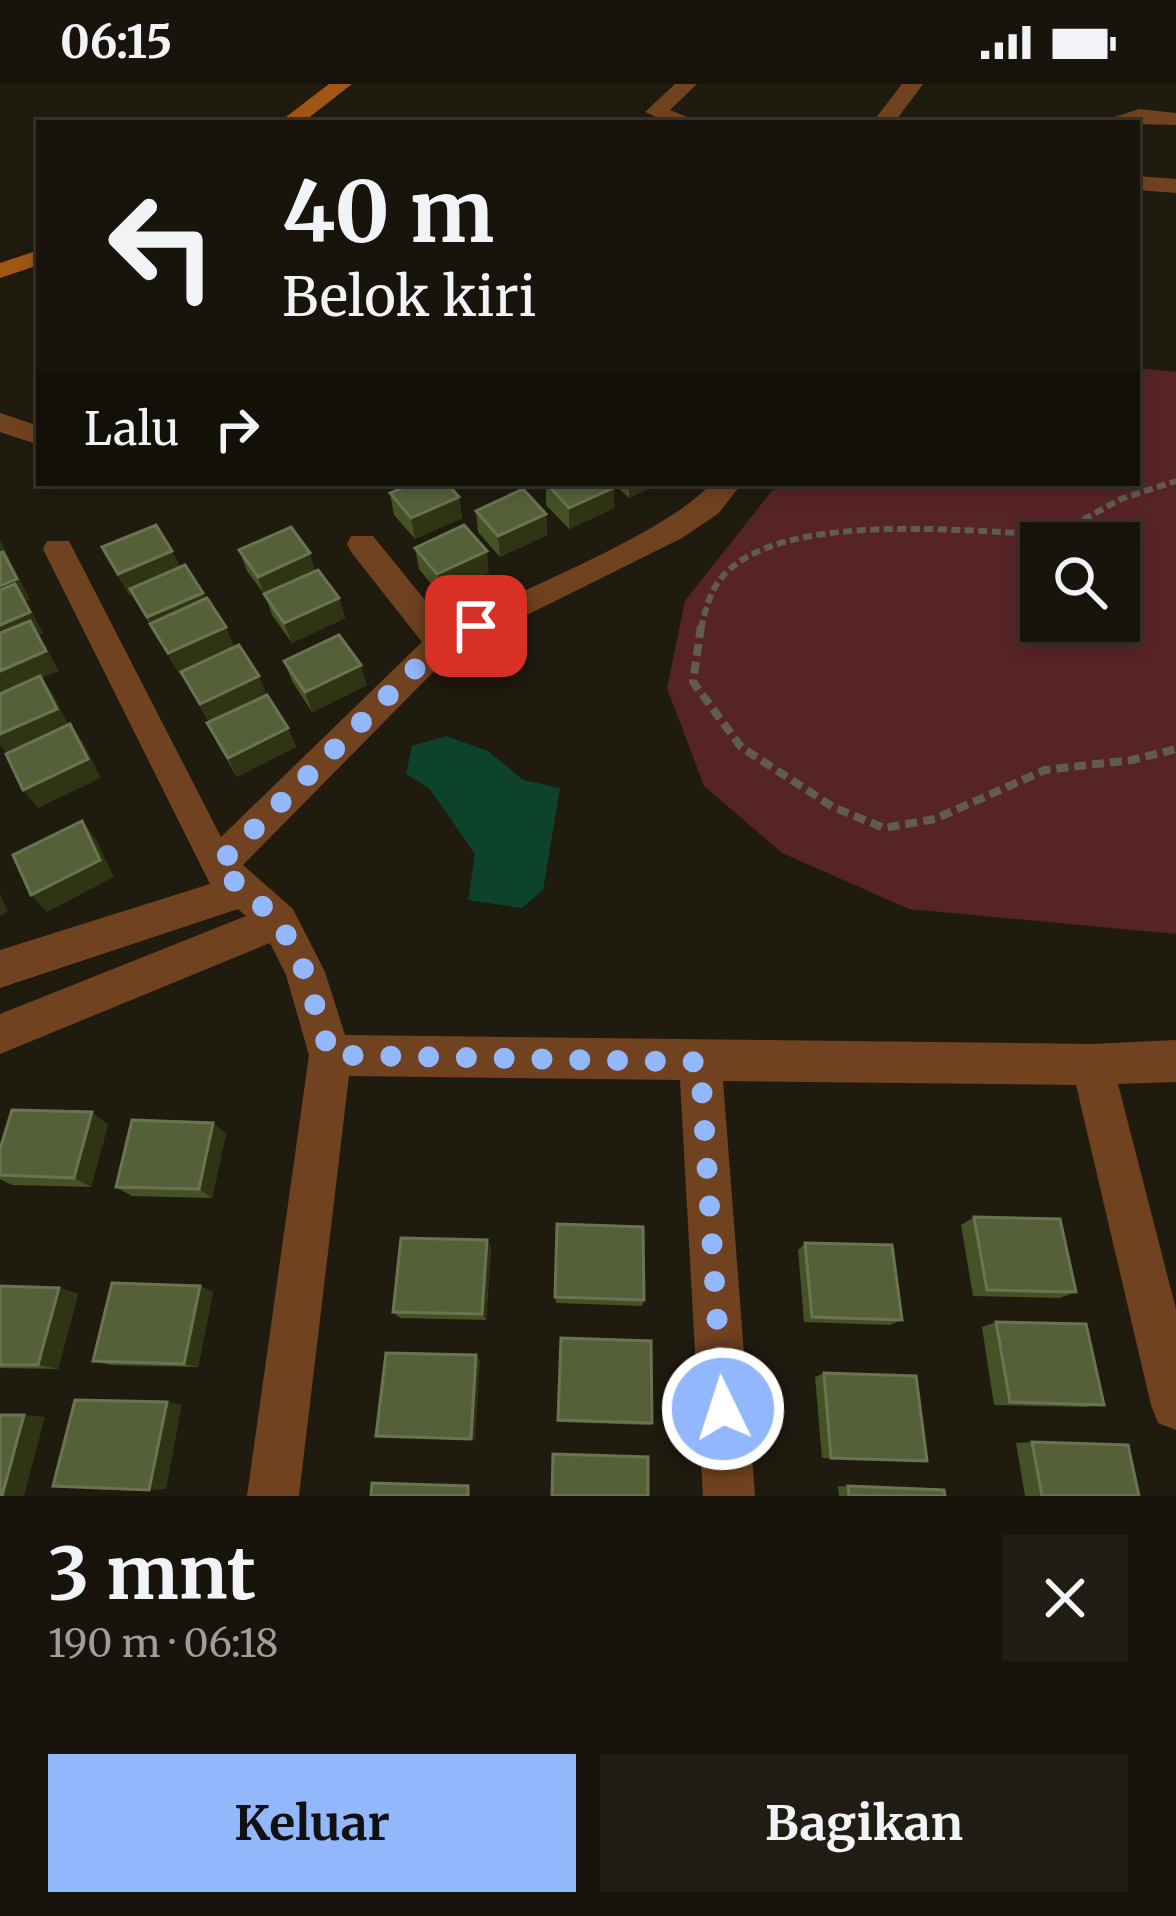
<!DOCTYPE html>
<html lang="id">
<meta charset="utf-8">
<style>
body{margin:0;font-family:Merriweather,serif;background:#211d14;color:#f1f3f6;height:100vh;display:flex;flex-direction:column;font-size:45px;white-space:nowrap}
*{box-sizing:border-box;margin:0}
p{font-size:39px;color:#9f9e9d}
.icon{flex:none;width:66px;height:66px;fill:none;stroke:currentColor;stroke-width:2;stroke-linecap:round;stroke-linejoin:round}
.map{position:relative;height:1412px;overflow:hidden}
.side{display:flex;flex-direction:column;background:#18140b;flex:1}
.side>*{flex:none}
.guide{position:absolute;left:36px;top:36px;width:1104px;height:366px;border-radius:0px;box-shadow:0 6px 18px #0003,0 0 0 3px #36332c;background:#18140b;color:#f1f3f6;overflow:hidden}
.tools{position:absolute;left:1020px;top:438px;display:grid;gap:24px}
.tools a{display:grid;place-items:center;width:120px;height:120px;border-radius:0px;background:#18140b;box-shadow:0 6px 18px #0003,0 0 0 3px #36332c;font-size:60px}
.pin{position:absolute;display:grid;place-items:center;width:102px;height:102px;color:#fff;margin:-51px;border-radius:24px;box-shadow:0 6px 18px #0006}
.me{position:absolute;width:132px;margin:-66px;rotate:356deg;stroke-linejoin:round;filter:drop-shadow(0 0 9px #0008)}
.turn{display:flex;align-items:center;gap:42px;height:252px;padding:0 48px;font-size:54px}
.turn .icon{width:156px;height:156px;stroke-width:2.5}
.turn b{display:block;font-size:84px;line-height:102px}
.then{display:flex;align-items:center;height:114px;padding:0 48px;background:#0003;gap:24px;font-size:45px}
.round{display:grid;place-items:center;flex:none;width:126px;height:126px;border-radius:0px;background:#211d14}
.overview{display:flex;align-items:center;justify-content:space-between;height:204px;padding:0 48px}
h1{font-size:72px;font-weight:700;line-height:90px}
.primary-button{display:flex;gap:24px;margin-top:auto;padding:24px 48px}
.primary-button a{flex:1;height:138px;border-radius:0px;background:#93b7fd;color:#111;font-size:48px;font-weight:700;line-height:138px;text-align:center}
.primary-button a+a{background:#211d14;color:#f1f3f6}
.status{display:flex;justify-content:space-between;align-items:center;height:84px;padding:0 60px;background:#18140b;direction:ltr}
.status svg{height:33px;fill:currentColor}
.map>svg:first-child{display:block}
</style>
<div class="status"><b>06:15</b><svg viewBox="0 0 49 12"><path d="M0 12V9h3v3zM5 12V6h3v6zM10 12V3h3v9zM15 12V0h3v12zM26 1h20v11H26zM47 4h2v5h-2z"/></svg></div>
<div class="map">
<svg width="1176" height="1412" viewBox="0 0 1176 1412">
<rect width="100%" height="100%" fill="#201b0f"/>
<!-- green -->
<path fill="#572426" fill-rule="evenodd" d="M1137,284L1176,288V850L909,825L782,769L704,702L667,604L685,517L778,399H1137ZM1041,459H1119V537H1041Z"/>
<!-- water -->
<path fill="#0c432a" d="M446,652L488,667L523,696L560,704L543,806L522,824L468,816L475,770L429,704L406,690L412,662Z"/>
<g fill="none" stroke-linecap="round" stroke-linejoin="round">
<!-- path-far1 -->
<path stroke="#615c52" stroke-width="6" stroke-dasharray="9 4.5" stroke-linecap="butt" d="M701,545C705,527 710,507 722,493C778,427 961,447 1040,450L1064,446L1121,415L1176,397"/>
<!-- path -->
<path stroke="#615c52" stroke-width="8" stroke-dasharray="12 6" stroke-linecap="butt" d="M701,542L693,598L741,663L833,723L884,744L935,735L1045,686L1132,676L1176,665"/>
<!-- street -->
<path fill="#714220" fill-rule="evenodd" d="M675,0H697L670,26L702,39H669L645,28Z
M902,0H923L894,39H872Z
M1139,25L1176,29V41L1096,39Z
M1137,92L1176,95V109L1137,106Z
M0,329L39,342V361L0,348Z
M711,399H742L719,429L682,454L453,568L243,781L293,825L325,888L345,951L1092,960L1176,956V998L1118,1000L1176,1225V1346L1158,1339L1151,1321L1076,1001L723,997L755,1412H703L680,996L349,992L299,1412H247L309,971L286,891L270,859L0,970V930L246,832L238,825L0,904V866L210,800L43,465L47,457H69L221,753L422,558L351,468L347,460L351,452H373L446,542C509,512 672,447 711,399Z"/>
<!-- secondary -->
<path fill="#a15616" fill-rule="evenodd" d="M329,0H352L302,39H278Z
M39,166V181L0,194V179Z"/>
</g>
<!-- wall -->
<path fill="#455225" d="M546,399L614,424L569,445L546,421Z
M613,399H661L629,414Z
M390,409L459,413L462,434L415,455L394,431Z
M476,427L546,430L547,451L500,473L478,448Z
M102,463L172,467L180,483L203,509L234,563L288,644L296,663L237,693L217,659L207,639L209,638L181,588L179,589L132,510L129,511Z
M415,464L489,488L440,511L419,485Z
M239,466L315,487L339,514L345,534L292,559L272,531L266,513L247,487Z
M284,577L367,601L312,628L292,597Z
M213,1039L226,1050L212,1114L132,1112L116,1103Z
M108,1040L91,1103L12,1101L0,1095V1065Z
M974,1133L1076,1208L1059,1214L973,1212L961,1141Z
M487,1156L491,1164L486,1236L400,1234L393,1228Z
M805,1159L902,1236L890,1241L804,1238L798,1166Z
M0,1202L59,1204L78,1210L58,1285L0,1284Z
M213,1208L198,1283L110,1281L93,1277Z
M555,1213L644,1216L642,1222L556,1219Z
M996,1238L1104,1321L1085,1323L994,1321L982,1243Z
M824,1289L915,1377L822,1374L815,1293Z
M558,1336L652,1339L650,1341L559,1338Z
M1032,1358L1139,1412H1025L1016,1359Z
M838,1402L944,1406L945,1412H839Z"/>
<!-- shaded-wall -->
<path fill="#2f3514" d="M629,399H661L629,414Z
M615,403L614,424L569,445V424Z
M459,413L462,434L415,455L411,434Z
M546,430L547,451L500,473L498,452Z
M0,456L30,516L26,517L43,549L39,551L59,587L42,594L54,612L70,644L9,672L0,661Z
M172,467L182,488L129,511L118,490Z
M487,467L489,488L440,511L437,490Z
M310,469L316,490L265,513L258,493Z
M203,509L213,529L150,540L158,554L147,533Z
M339,514L345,534L292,559L284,539Z
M226,543L235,564L179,589L168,569Z
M361,581L367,601L312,628L305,608Z
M259,592L267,612L210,640L200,620Z
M70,640L84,660L101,694L38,724L23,706Z
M288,644L296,663L237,693L228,674Z
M82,737L96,755L114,793L47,828L31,811Z
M0,810L8,828L0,832Z
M92,1028L108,1040L91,1103L74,1094Z
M213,1039L226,1050L212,1114L199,1105Z
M487,1156L491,1164L486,1236L482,1230Z
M200,1202L213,1208L198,1283L184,1280Z
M59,1204L78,1210L58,1285L38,1281Z
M476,1271L480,1276L475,1356L471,1355Z
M167,1318L182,1321L166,1405L149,1406Z
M24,1331L45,1333L24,1412H2Z"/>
<!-- building -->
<path fill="#566038" stroke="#6b7451" stroke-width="3" d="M414,399H447L459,413L411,434L390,409Z
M546,399H611L615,403L569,424Z
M523,405L546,430L498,452L476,427Z
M156,441L172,467L118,490L102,463Z
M464,441L487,467L437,490L415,464Z
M291,443L310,469L258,493L239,466Z
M3,468L17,495L0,502V469Z
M185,481L203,509L147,533L130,505Z
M318,486L339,514L284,539L264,510Z
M15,500L30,528L0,541V506Z
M207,514L226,543L168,569L150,540Z
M30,537L46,567L0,587V549Z
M339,551L361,581L305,608L284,577Z
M239,561L259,592L200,620L181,588Z
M40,592L57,625L0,650V610Z
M267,611L288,644L228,674L207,639Z
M70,640L88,675L23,706L6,670Z
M82,737L100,776L31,811L13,771Z
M12,1026L92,1028L74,1094L0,1091V1065Z
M132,1036L213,1039L199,1105L116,1103Z
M974,1133L1060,1135L1076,1208L987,1206Z
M557,1140L643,1143L644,1216L555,1213Z
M401,1154L487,1156L482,1230L393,1228Z
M805,1159L892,1161L902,1236L812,1233Z
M112,1199L200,1202L184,1280L93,1277Z
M0,1202L59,1204L38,1281H0Z
M996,1238L1086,1240L1104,1321L1010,1318Z
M561,1254L651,1257L652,1339L558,1336Z
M386,1269L476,1271L471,1355L376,1352Z
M824,1289L916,1292L927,1377L831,1374Z
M75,1316L167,1318L149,1406L53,1402Z
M0,1331H24L2,1412H0Z
M1032,1358L1128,1361L1139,1412H1042Z
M553,1370L648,1373V1412H552Z
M372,1399L468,1402V1412H371Z
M848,1402L944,1406L945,1412H849Z"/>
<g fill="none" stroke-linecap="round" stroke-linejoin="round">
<!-- route -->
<path stroke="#93b7fd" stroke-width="21" stroke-dasharray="0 37.8" d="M476,542L441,559L217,782L279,837L305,888L330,971L700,978L723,1325"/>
</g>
</svg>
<div class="tools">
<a><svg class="icon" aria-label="search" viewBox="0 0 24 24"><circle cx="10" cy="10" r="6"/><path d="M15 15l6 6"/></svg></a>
</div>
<div class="pin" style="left:476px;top:542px;background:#d93025"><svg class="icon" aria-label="arrive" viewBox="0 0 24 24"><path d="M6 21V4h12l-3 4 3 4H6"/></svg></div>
<svg class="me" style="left:723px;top:1325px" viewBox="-20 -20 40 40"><circle r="17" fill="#93b7fd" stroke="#fff" stroke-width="3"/><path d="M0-11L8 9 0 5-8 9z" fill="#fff"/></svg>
<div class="guide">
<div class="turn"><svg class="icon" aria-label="left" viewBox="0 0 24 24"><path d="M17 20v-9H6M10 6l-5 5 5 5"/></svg><div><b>40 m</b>Belok kiri</div></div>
<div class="then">Lalu<svg class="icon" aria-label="right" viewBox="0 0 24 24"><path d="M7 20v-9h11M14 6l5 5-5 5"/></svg></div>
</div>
</div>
<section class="side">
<div class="overview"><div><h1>3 mnt</h1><p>190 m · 06:18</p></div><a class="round"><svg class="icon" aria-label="close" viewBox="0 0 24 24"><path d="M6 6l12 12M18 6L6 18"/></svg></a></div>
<div class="primary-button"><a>Keluar</a><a>Bagikan</a></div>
</section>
